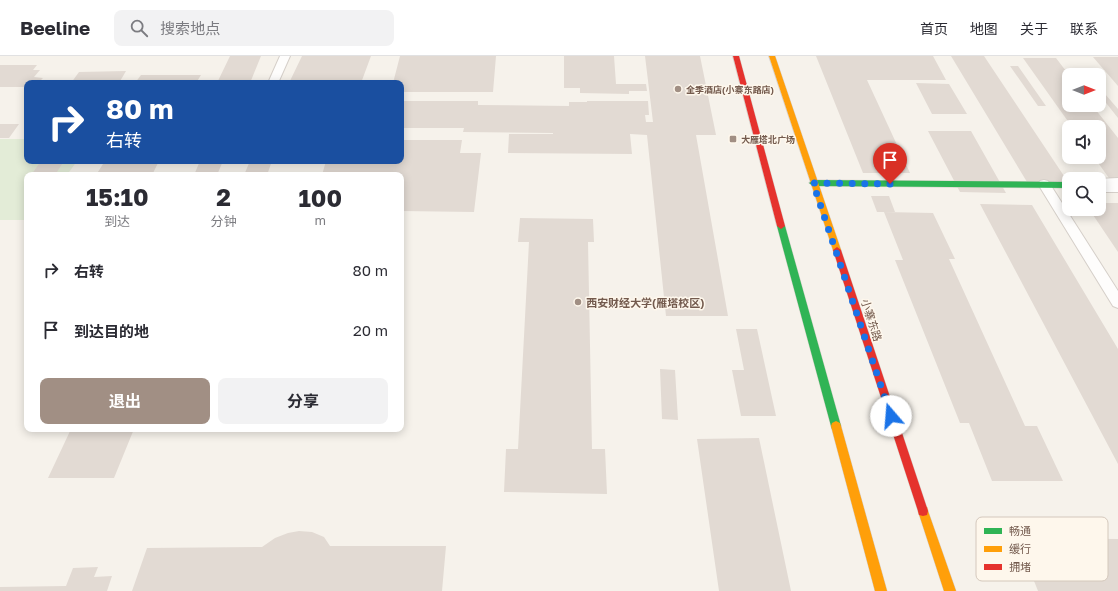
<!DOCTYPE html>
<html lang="zh">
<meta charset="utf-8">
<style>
body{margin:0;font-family:"Golos Text","Noto Sans SC",sans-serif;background:#f2f2f3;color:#2b2b33;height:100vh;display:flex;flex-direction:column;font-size:15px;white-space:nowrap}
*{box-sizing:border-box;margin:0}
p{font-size:13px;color:#7c7c81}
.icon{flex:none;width:22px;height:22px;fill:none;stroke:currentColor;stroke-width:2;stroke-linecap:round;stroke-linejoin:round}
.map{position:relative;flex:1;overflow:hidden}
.panel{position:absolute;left:24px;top:116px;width:380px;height:260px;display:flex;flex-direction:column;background:#fff;border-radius:8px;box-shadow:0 2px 10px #0003}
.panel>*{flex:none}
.hud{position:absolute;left:24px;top:24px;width:380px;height:84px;border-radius:8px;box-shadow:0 2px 10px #0003;background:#1a4fa0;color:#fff;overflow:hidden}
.needle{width:26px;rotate:90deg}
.fabs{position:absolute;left:1062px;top:12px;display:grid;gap:8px}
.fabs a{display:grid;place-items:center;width:44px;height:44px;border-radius:8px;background:#fff;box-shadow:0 2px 10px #0003;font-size:20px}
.pin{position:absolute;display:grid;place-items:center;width:34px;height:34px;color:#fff;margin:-41px -17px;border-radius:50% 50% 50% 0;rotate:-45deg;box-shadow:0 0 4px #0007}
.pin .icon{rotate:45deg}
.me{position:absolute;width:44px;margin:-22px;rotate:342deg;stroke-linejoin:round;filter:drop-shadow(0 0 3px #0008)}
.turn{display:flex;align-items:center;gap:14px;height:84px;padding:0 16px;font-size:18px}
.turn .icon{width:52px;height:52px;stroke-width:2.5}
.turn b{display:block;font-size:28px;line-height:34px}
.eta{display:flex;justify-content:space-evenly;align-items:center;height:68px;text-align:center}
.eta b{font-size:24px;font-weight:700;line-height:28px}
.action{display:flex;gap:8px;margin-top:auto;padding:8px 16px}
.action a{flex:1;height:46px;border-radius:8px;background:#a18f84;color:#fff;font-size:16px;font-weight:700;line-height:46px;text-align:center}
.action a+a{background:#f2f2f3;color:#2b2b33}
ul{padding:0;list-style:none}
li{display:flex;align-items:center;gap:12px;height:60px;padding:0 16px}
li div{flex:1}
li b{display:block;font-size:15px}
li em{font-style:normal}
header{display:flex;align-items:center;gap:24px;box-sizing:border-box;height:56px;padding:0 20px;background:#fff;border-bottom:1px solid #e1e1e2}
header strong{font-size:19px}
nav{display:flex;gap:22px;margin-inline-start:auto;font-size:14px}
.search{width:280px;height:36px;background:#f2f2f3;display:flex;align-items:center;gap:10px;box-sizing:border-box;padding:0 14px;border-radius:8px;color:#7c7c81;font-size:15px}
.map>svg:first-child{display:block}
</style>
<header>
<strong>Beeline</strong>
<div class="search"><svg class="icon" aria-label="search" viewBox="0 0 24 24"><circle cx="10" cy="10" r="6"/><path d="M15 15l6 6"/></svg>搜索地点</div>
<nav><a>首页</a><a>地图</a><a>关于</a><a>联系</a></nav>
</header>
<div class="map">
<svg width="1118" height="535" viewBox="0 0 1118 535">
<rect width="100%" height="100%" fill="#f6f2eb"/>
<!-- green -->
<path fill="#e3ecd7" d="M0,83H27V105H77L67,119H27V164H0Z"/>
<!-- building -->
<path fill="#e2dad3" d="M230,0H261L250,27H217Z
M302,0H371L361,27H289Z
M400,0H496L493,36H401V27H393Z
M564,0H614L616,28H646L647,35H629V38L580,37V32H564Z
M645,0H700L716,79H696L728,260H666L647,79L630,78L632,98L508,97L509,78H553V77L463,76L464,72H401V45H478V49L569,50V46H587V45H648L649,59H645L646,66H653Z
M816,0H933L946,24H867L910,117H863Z
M951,0H984L1068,126H1027Z
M1093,1H1118V30Z
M1023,2H1056L1069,19V49H1092L1118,82V125H1111L1094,101H1099V71H1072Z
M0,9H37L33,14H40L34,21L43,22L38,27H27V31H0Z
M1010,10H1018L1046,50H1038Z
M126,15L119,27H71L79,16Z
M141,19H201L196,27H135Z
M916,27L949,28L967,58H932Z
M1099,31L1118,53V62L1099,38Z
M0,68H19L9,82H0Z
M928,75H971L1006,137L960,136Z
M401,84H462L460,97H481L474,156L401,155V119H322L326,105H401Z
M41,105H64L55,119H31Z
M200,105H223L217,119H194Z
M250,105H272L267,119H244Z
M158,107L152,119H96L103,108Z
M871,140H889L895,156H877Z
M1099,147H1118V196L1089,153H1099Z
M980,148L1032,149L1118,293V408Z
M884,156L933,157L955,203H949L1025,370H1037L1063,425H992L969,367H960L895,204H903Z
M520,162L593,163L594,186H588L592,393H605L607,438L504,436L506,393H518L529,186H518Z
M736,273H757L776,360H741L732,314H744Z
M660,313L675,314L678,364L662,363Z
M71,373H134L114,422H48Z
M759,382L791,535H719L697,383Z
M299,475L312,476L324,481L330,490H446L442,535H132L147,492L262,491L275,482L288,477Z
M1017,482L1118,483V535H1038Z
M98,511L94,521L112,520L107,535H0V531L66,530L73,512Z"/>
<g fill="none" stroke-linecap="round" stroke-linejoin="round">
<defs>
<path id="lane" d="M280,0H290L278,27H268Z
M1044,124L1048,125L1118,235V252L1113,250L1038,128L1040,125Z"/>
<path id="street" d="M1118,122V136H1099V123H1097Z"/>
<path id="fast" d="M813,124L1069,126V132L813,130L809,127Z
M781,167L785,170L841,370L840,373L836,375L832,373L831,370L777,170Z"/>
<path id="slow" d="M769,0H775L841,194L840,196H834L833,194Z
M836,365L840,367L841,370L887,535H875L831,370L832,367Z
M923,450L927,451L928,455L956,535H944L918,455L919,451Z"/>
<path id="jam" d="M733,0H739L785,170L781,173L777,170Z
M837,191L841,194L928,455L927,459L923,460L919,459L918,455L833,194Z"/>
</defs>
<!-- lane casing -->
<use href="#lane" stroke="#d5cfc9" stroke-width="2"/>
<!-- street casing -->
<use href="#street" stroke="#d5cfc9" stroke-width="2"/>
<!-- fast casing -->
<use href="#fast" stroke="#d6cfc9" stroke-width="1"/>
<!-- slow casing -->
<use href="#slow" stroke="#d6cfc9" stroke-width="1"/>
<!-- jam casing -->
<use href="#jam" stroke="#d6cfc9" stroke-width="1"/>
<!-- lane -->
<use href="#lane" fill="#fefdfc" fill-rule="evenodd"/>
<!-- street -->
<use href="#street" fill="#fefdfc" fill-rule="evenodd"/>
<!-- fast -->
<use href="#fast" fill="#30b455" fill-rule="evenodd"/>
<!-- slow -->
<use href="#slow" fill="#ff9f0a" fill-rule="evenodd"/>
<!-- jam -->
<use href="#jam" fill="#e5322d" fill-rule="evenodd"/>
</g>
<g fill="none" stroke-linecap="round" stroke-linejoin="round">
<!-- route -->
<path stroke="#1a73e8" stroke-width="7" stroke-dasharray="0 12.6" d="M890,128L813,127L891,360"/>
</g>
<!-- markers -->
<g fill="#a18f84" stroke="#fef7ec" stroke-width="1.5">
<circle cx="678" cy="33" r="4"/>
<rect x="729" y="79" width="8" height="8" rx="2"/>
<circle cx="578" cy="246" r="4"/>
</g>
<g text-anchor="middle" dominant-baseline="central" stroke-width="3" stroke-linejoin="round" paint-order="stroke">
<!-- far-poi labels -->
<g font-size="9" font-weight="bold" fill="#735a4d" stroke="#fef7ec" text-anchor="start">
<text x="686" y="33">全季酒店(小寨东路店)</text>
<text x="741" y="83">大雁塔北广场</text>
</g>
<!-- poi labels -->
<g font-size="11" font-weight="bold" fill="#735a4d" stroke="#fef7ec" text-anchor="start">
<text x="586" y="246">西安财经大学(雁塔校区)</text>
</g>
<!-- street labels -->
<g font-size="11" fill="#735a4d" stroke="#fef7ec">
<text transform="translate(872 264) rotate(72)">小寨东路</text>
</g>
</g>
<!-- legend -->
<rect x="976" y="461" width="132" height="64" rx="6" fill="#fef7ec" stroke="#d4c8bc" stroke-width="1"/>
<rect x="984" y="472" width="18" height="6" fill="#30b455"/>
<rect x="984" y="490" width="18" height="6" fill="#ff9f0a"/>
<rect x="984" y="508" width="18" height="6" fill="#e5322d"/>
<g font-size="11" fill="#735a4d">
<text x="1009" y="479">畅通</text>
<text x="1009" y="497">缓行</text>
<text x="1009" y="515">拥堵</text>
</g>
</svg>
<div class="fabs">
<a><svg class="needle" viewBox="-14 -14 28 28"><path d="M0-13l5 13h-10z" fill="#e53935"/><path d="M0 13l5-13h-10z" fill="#7c7c81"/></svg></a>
<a><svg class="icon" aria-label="sound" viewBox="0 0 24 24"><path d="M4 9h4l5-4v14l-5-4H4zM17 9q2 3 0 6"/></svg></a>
<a><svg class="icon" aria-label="search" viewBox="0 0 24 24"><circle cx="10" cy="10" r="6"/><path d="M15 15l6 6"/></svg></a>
</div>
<div class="pin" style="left:890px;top:128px;background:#d93025"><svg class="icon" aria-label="arrive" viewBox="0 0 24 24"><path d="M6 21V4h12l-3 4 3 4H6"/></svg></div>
<svg class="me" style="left:891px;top:360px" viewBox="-20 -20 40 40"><circle r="19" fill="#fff"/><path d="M0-13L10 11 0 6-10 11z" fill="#1a73e8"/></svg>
<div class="hud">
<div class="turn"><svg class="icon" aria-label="right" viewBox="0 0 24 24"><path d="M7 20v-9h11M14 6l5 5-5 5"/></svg><div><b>80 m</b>右转</div></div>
</div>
<section class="panel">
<div class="eta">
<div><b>15:10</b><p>到达</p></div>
<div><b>2</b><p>分钟</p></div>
<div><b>100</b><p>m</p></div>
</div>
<ul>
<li><svg class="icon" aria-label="right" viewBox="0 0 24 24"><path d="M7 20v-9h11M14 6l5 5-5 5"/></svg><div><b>右转</b></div><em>80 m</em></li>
<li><svg class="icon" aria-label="arrive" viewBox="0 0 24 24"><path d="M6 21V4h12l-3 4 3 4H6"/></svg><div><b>到达目的地</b></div><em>20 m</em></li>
</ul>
<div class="action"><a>退出</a><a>分享</a></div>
</section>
</div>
